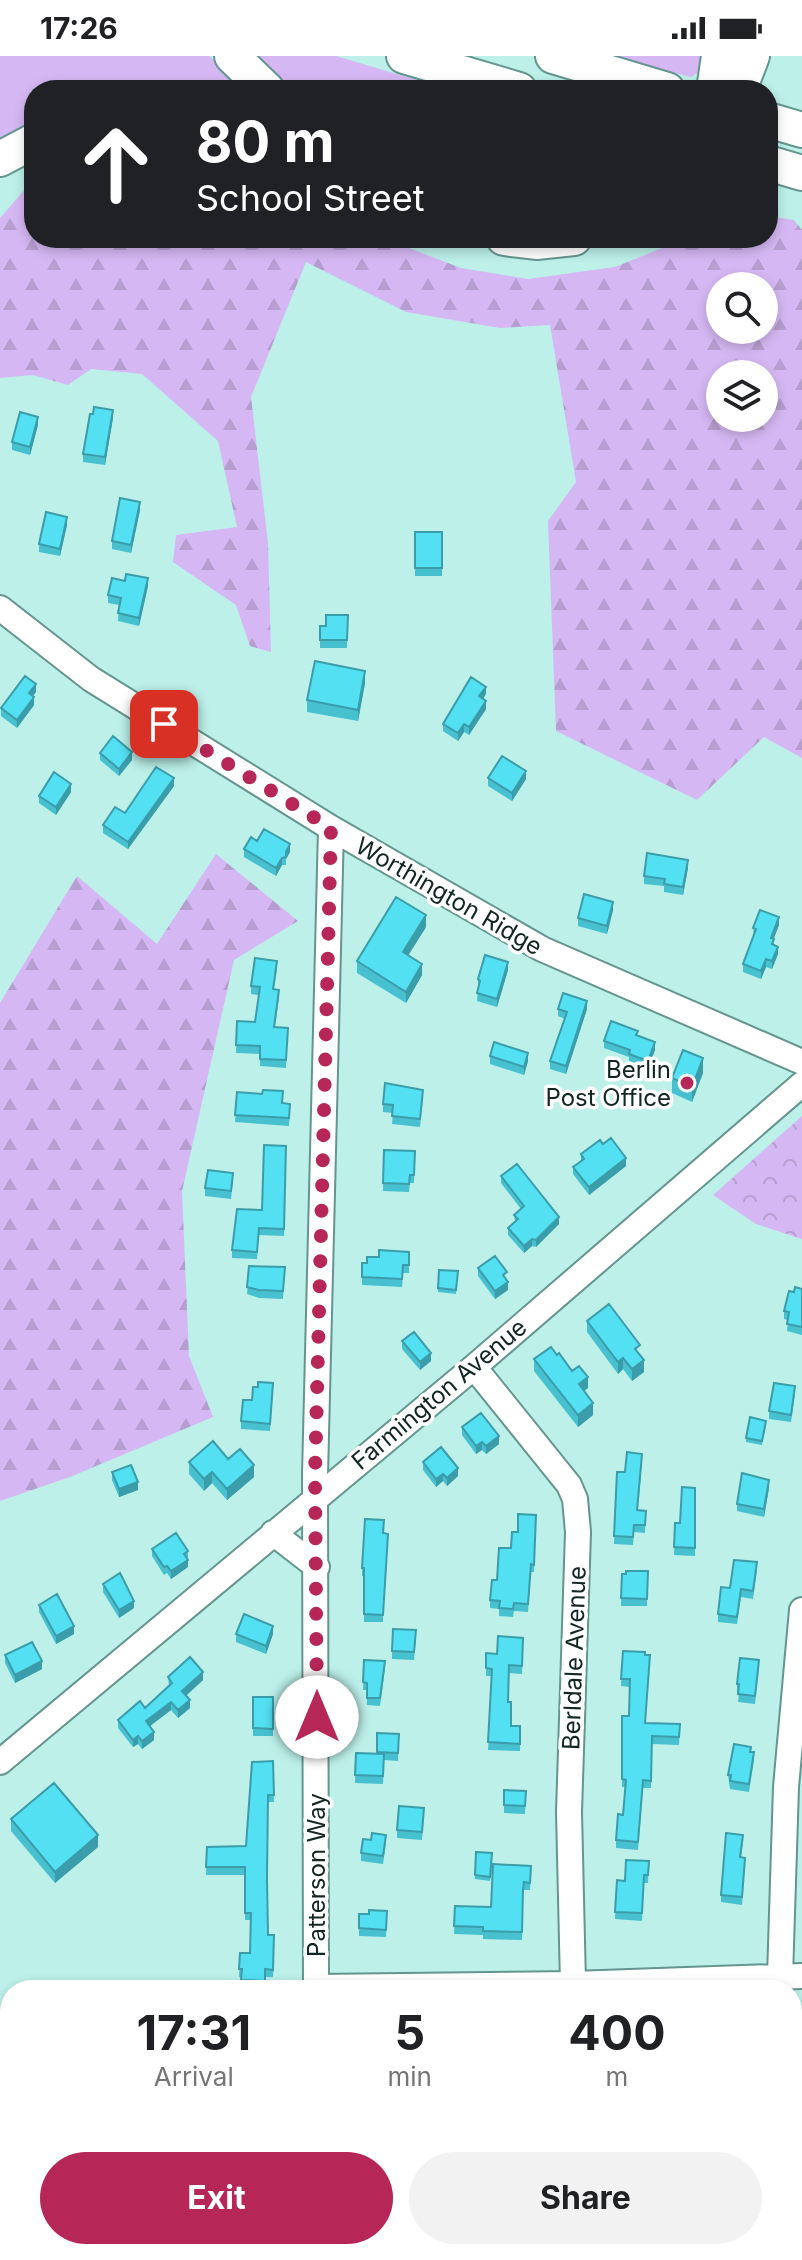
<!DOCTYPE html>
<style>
body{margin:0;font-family:Inter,sans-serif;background:#f2f2f2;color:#202124;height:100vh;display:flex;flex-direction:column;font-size:30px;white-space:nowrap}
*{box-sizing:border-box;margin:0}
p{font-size:26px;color:#757577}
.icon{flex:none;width:44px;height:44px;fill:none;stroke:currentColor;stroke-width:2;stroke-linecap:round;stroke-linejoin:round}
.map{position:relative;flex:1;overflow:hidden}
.side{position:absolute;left:0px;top:1924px;width:802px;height:280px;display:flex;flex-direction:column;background:#fff;border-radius:32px 32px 0 0;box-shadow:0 4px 12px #0003}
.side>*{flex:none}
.guide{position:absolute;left:24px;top:24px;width:754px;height:168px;border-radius:32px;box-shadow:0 4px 12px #0003;background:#202124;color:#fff;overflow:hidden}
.controls{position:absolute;left:706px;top:216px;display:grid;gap:16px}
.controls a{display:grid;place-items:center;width:72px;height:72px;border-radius:50%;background:#fff;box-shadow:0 4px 12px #0003;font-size:40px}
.pin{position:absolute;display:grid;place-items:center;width:68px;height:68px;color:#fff;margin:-34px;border-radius:16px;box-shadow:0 4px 12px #0006}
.me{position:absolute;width:88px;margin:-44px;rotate:0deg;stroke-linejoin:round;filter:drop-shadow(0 0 6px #0008)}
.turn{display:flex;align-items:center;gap:28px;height:168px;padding:0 40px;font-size:36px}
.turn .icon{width:104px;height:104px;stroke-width:2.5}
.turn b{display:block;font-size:56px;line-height:68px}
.eta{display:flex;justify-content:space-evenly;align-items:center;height:136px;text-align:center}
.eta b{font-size:48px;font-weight:700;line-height:56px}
.primary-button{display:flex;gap:16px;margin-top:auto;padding:16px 40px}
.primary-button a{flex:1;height:92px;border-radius:48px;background:#b62656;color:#fff;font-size:32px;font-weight:700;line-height:92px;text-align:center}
.primary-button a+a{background:#f2f2f2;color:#202124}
.status{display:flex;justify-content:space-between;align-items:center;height:56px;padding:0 40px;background:#fff;direction:ltr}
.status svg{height:22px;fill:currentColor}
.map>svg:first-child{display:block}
</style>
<div class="status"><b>17:26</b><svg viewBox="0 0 49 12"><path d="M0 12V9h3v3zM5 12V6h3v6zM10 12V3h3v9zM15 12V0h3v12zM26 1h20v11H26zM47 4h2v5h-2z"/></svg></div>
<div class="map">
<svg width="802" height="2204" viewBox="0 0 802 2204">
<defs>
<pattern id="forest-firs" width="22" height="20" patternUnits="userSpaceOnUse" patternTransform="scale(2)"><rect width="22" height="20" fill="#d5b8f3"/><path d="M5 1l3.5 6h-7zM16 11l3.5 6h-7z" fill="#b69ed0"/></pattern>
<pattern id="park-crowns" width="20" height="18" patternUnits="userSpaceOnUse" patternTransform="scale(2)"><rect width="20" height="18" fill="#d5b8f3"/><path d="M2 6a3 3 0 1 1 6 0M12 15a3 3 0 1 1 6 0" fill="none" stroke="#b69ed0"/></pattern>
</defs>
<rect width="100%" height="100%" fill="#bcf0e9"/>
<!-- grass -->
<path fill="#d5b8f3" d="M0,0H209L246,34H34V79L0,94Z
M253,0H336L451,34H288Z
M607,0H703L699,16L691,21Z"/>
<!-- forest -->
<path fill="url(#forest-firs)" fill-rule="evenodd" d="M34,123V182H383L461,212L528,223L615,211L687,182H768V160L794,164L802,174V702L764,681L697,744L556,675L548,465L576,426L550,269L500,272L406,256L306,206L251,341L268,487L271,596L250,590L236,549L173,506L176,479L237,471L218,385L142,318L91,313L68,329L33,319L0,322V162ZM720,230H764V274H720ZM720,318H764V362H720Z
M216,798L298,865L234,904L182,1135L189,1300L213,1361L70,1421L0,1445V947L77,820L157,888Z"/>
<!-- park -->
<path fill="url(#park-crowns)" d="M802,1060V1183L756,1168L713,1139Z"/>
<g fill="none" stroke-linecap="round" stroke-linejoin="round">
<defs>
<path id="minor" d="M0,552L91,623L331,772L542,893L802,1006
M474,1311L569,1429L575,1443L578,1476L569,1756L573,1928
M273,1477L317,1511
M0,1706L474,1311L802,1028
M780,1921L786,1731L802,1554
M316,1931L573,1928L802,1920
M316,1934L315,1419L331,772
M0,2097L10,2091
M0,2157L10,2175
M17,2194L20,2204
M316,2204V2194"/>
<path id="highway" d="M232,0L267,34
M404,0L519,34
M553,0L667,34
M714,34L719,0
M739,34L752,0
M768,64L802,74
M0,103L34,85
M768,107L802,117
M504,182L536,186L574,182"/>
</defs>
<!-- minor casing -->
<use href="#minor" stroke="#64958f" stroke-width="28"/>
<!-- highway casing -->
<use href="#highway" stroke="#64958f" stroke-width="38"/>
<!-- minor -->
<use href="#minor" stroke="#fff" stroke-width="24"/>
<!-- highway -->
<use href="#highway" stroke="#fff" stroke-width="34"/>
</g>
<!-- wall -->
<path fill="#47c1d0" d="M93,358L113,362L105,409L83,406V398Z
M38,369L30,399L12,394V386Z
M140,454L131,497L112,493V485Z
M67,469L60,500L39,496V488Z
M415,476H442V520H415Z
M148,530L139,570L118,565L119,549L108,547V539Z
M348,559L347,592H320V570H326Z
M365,627L358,665L307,656V644Z
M36,636L32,640L34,649L17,672L1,660V652Z
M486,638L483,643L486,653L469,679L464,676L458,685L443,675V668Z
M100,697L132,704L119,720L100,704Z
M488,722L526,723L512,745L488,730Z
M174,730L128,793L103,777V769Z
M71,736L56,759L39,747V740Z
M257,785L290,796L286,803V809H282L276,820L244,801V793Z
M688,812L683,839L664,836V830L644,828V820Z
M613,854L607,878L578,870V862Z
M779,869L773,883L774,889L778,898L772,913L766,911L761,923L743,916V908L754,880L753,872Z
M426,871L408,899L422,919L406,947L357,917V905Z
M277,913L274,933L279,942L275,971L288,972L286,1012L260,1010V998L236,997L237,965L255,966L259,939L251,938V930Z
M508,914L497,951L477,945L478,931V923Z
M558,953H587L566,1018L550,1013V1005L565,963L558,960Z
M638,980L655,994L648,1012L629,1005V1001L604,992V985Z
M490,1000L528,1005L524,1019L490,1008Z
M703,1017L692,1046L672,1037V1022Z
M237,1036L262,1038L283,1047L290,1055L289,1070L235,1066Z
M423,1042L420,1071L392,1068L393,1057L383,1056V1048Z
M286,1090L284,1180L259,1179L257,1203L232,1202V1194L262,1154Z
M384,1094L415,1095L414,1127H410L409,1136L383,1135Z
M581,1098L626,1110L589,1139L573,1118V1111L581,1105Z
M501,1120L559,1168L536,1191L532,1190L524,1197L508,1179V1172L515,1166L514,1159L521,1153L501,1127Z
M233,1125L231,1143L205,1140V1132Z
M409,1196V1217H403L402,1231L362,1229V1207H367L379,1201Z
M249,1210L285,1211L283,1243L259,1242L247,1238Z
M478,1212L507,1223L508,1234L495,1243L478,1220Z
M439,1214L458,1215L456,1238L438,1236Z
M802,1233V1279L787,1275L788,1264L784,1263V1255L794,1236Z
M587,1265L640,1299L644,1316L632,1325L623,1313L618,1318L587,1276Z
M402,1285L431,1305L420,1314L402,1293Z
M557,1299L588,1332L584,1335L593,1359L578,1371L534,1315V1303Z
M258,1331L273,1335L270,1375L241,1373V1365Z
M795,1338L791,1366L769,1363V1355Z
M766,1369L762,1389L746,1386V1382Z
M462,1371L499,1388L486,1398L482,1394L476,1398L462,1379Z
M228,1403L254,1421L227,1444L212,1427L204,1435L189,1418V1406Z
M423,1406L458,1420L447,1430L443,1425L436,1431L423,1414Z
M642,1406L638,1454L646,1455L645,1477L634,1476L633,1489L614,1488L617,1416H625Z
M112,1416L138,1434L119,1441L112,1424Z
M695,1432V1500L674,1499L675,1467H680Z
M769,1432L764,1461L737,1455V1448Z
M536,1459L534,1516H531L528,1556L514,1555L513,1561L499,1560V1553L490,1552V1544L497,1524L518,1476Z
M384,1464L383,1566H364V1520H362V1512Z
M152,1493L188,1495V1511L171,1523L167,1517L164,1519L152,1500Z
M757,1514L753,1543L741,1541L737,1568L718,1566V1558L730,1532Z
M648,1515L647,1550H621L622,1518Z
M103,1528L134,1552L119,1562L103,1536Z
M39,1549L74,1578L56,1588L39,1556Z
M236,1578H273L266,1598L236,1586Z
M416,1582L414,1604L392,1603V1595Z
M523,1582L522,1618L509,1617L508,1646L511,1670H520V1695L488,1694L492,1620H486V1597L497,1598Z
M623,1595L646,1667L680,1668L679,1689L652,1688L651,1732H643L638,1794L616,1792V1784L623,1759L625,1731H622V1660H629V1631L621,1630Z
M5,1599L42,1613L15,1627L5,1607Z
M364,1604L385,1613L380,1650L367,1649V1634H363Z
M759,1612L755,1648L738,1646L739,1636H737V1628Z
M168,1621L203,1624L186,1640L190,1652L178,1662L171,1654L150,1670L154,1684L142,1693L138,1688L133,1691L118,1672V1664L145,1652L169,1630Z
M253,1641H273V1680H253Z
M377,1677L399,1678L398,1705L384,1704L383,1728L355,1727L356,1697L377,1698Z
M751,1696L754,1704L749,1736L730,1733L728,1719Z
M273,1705L274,1746H268L267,1824L268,1879H274L273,1921H265V1933L241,1932L242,1921H239L240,1897H250L251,1864H245V1819H206L207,1791L246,1790Z
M504,1734L526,1735L525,1758L504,1757Z
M424,1759L422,1784L397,1782V1774Z
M11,1763L98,1791L55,1827L11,1775Z
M386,1787L383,1808L361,1805V1797Z
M743,1787L741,1802L745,1810L742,1849L721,1846V1839Z
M476,1796L492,1797L490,1825L475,1823Z
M649,1805L648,1827H644L642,1865L615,1863L617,1824L625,1825Z
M531,1810L530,1834H524L523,1841L522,1884L483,1883V1879L454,1878L455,1850L491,1851Z
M387,1855L386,1881L359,1880V1858H369Z
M792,1968L802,1969V1995H792Z"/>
<!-- shaded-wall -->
<path fill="#3a9da9" d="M113,354V362L105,409V401Z
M38,361V369L30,399V391Z
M140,446V454L131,497V489Z
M67,461V469L60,500V493Z
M148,522V530L139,570V562Z
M365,615V627L358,665V654Z
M36,628V636L29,645V637Z
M486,631V638L479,648V640Z
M34,641V649L17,672V664Z
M486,645V653L469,679V671Z
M464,668V676L458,685V677Z
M132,696V704L119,720V713Z
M526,715V723L512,745V737Z
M174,722V730L128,793V786Z
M71,728V736L56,759V751Z
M290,788V796L286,803V796Z
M282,802V809L276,820V812Z
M688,804V812L683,839V831Z
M613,846V854L607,878V870Z
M426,859V871L403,908V896Z
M779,861V869L771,890V882Z
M778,891V898L772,913V905Z
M766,903V911L761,923V915Z
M508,906V914L497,951V943Z
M422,908V919L406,947V936Z
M587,945V953L566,1018V1010Z
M655,986V994L648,1012V1005Z
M528,997V1005L524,1019V1011Z
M703,1002V1017L692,1046V1031Z
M626,1102V1110L589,1139V1131Z
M559,1161V1168L536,1191V1184Z
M532,1183V1190L524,1197V1190Z
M508,1226V1234L495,1243V1235Z
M431,1297V1305L420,1314V1306Z
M623,1302V1313L618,1318V1306Z
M644,1304V1316L632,1325V1313Z
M588,1321V1332L579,1339V1328Z
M593,1347V1359L578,1371V1359Z
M499,1380V1388L486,1398V1390Z
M482,1386V1394L476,1398V1390Z
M254,1409V1421L227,1444V1433Z
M458,1412V1420L447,1430V1422Z
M212,1416V1427L204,1435V1423Z
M443,1418V1425L436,1431V1423Z
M769,1424V1432L764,1461V1453Z
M138,1426V1434L119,1441V1433Z
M188,1504V1511L171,1523V1515Z
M134,1545V1552L119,1562V1554Z
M74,1570V1578L56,1588V1580Z
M273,1570V1578L266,1598V1590Z
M42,1605V1613L15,1627V1619Z
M203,1616V1624L182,1643V1635Z
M190,1644V1652L178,1662V1654Z
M171,1646V1654L146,1673V1665Z
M154,1676V1684L142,1693V1685Z
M138,1680V1688L133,1691V1684Z
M98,1779V1791L55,1827V1816Z
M4,2033V2042L0,2045V2036Z
M10,2037V2046L6,2047V2038Z"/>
<!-- building -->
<path fill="#53e0f2" stroke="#3a9da9" stroke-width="2" d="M94,351L113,354L105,401L83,398L90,358H93Z
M20,356L38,361L30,391L12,386Z
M120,442L140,446L131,489L112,485Z
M46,456L67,461L60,493L39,488Z
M415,476H442V512H415Z
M126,518L148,522L139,562L118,557L121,542L108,539L112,522L125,525Z
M326,559H348L347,584H320V570H326Z
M315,605L365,615L358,654L307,644Z
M25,620L36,628L29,637L34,641L17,664L1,652Z
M471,621L486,631L479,640L486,645L469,671L464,668L458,677L443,668Z
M113,680L132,696L119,713L100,697Z
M502,700L526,715L512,737L488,722Z
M156,711L174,722L128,786L103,769L115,751L125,757Z
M54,716L71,728L56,751L39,740Z
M264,773L290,788L286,796V801L282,802L276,812L244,793L251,781L257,785Z
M647,797L688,804L683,831L664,828L665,823L644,820Z
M584,838L613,846L607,870L578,862Z
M396,841L426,859L403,896L422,908L406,936L357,905Z
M760,854L779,861L771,882L774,883L772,888L778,891L772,905L766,903L761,915L743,908L756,873L753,872Z
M485,899L508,906L497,943L477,937L480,925L478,923Z
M255,902L277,905L273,933L279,934L274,971L288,972L286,1004L260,1003V990L236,989L237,965L255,966L260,931L251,930Z
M563,937L587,945L566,1010L550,1005L567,956L558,953Z
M611,965L638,975L636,979L655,986L648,1005L629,998L630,994L604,985Z
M494,986L528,997L524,1011L490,1000Z
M683,994L703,1002L692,1031L672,1022Z
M385,1027L423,1034L420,1063L392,1060L393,1049L383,1048Z
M263,1034L283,1035L282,1047L290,1048L289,1062L235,1059L237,1036L262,1038Z
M611,1082L626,1102L589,1131L573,1111L584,1103L581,1098L600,1084L603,1088Z
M264,1089L286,1090L284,1173L259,1172L257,1196L232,1194L237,1153L262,1154Z
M384,1094L415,1095L414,1119H410L409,1128L383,1127Z
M517,1108L559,1161L536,1184L532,1183L524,1190L508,1172L518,1163L514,1159L524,1150L501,1120Z
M208,1114L233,1117L231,1135L205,1132Z
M379,1194L409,1196V1209H403L402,1223L362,1221V1207H367V1201H379Z
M495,1200L507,1216L503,1219L508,1226L495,1235L478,1212Z
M249,1210L285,1211L283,1235L259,1234L247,1231Z
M439,1214L458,1215L456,1234L438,1232Z
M795,1231L802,1233V1271L787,1268L789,1256L784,1255L789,1235L794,1236Z
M609,1248L640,1289L635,1293L644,1304L632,1313L623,1302L618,1306L587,1265Z
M414,1276L431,1297L420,1306L402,1285Z
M551,1291L557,1299L559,1297L572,1315L579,1310L588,1321L579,1328L593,1347L578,1359L534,1303Z
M258,1326L273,1327L270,1368L241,1365L243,1344H252L253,1331H258Z
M774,1327L795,1330L791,1359L769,1355Z
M481,1357L499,1380L486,1390L482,1386L476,1390L462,1371Z
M750,1361L766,1365L762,1385L746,1382Z
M213,1385L228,1403L240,1393L254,1409L227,1433L212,1416L204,1423L189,1406Z
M441,1391L458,1412L447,1422L443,1418L436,1423L423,1406Z
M627,1396L642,1398L637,1454L646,1455L645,1469H634L633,1481L614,1480L617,1416H625Z
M131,1409L138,1426L119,1433L112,1416Z
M742,1417L769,1424L764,1453L737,1448Z
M682,1431L695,1432V1492L674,1491L675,1467H680Z
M518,1458L536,1459L534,1509L531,1508L528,1548L514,1547L513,1553L499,1552L500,1545L490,1544L492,1524H497L499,1492H511L512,1476H518Z
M365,1463L384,1464L383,1477L388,1478L383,1559L364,1558V1512H362Z
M176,1477L188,1495L184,1498L188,1504L171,1515L167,1510L164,1511L152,1493Z
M734,1504L757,1506L753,1535L741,1533L737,1561L718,1558L721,1531L730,1532Z
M626,1515H648L647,1543L621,1542L622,1518H626Z
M120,1517L134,1545L119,1554L103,1528Z
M57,1538L74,1570L56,1580L39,1549Z
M244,1558L273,1570L266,1590L236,1578Z
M393,1573L416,1574L414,1596L392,1595Z
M498,1580L523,1582L522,1610L509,1609L508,1646H511V1670H520V1688L488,1686L492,1613L486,1612V1597L497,1598Z
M32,1586L42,1605L15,1619L5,1599Z
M623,1595L645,1596V1599H650L645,1667L680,1668L679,1681L652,1680L651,1725L643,1724L638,1786L616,1784L618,1758L623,1759L626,1724L622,1723V1660H629L630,1623H621Z
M190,1601L203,1616L182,1635L190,1644L178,1654L171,1646L146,1665L154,1676L142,1685L138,1680L133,1684L118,1664L140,1645L145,1652L172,1627L168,1621Z
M740,1602L759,1604L755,1640L738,1638L739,1628H737Z
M364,1604L385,1605L380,1642H367V1627L363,1626Z
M253,1641H273V1673L253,1672Z
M377,1677L399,1678L398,1697L377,1696Z
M734,1688L751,1691L750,1696H754L749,1728L730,1725L731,1719H728Z
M356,1697L384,1698L383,1720L355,1719Z
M273,1705L274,1739H268L267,1822L268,1879H274L273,1914L265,1913V1925L241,1924L242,1913H239L240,1897H250L251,1857H245V1811H206L207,1791L246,1790L252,1706Z
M54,1727L98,1779L55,1816L11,1763Z
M504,1734L526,1735L525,1750L504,1749Z
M399,1750L424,1752L422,1776L397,1774Z
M372,1777L386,1779L383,1800L361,1797L363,1783L371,1784Z
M726,1777L743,1779L740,1801L745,1802L742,1841L721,1839Z
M476,1796L492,1797L490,1821L475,1819Z
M626,1804L649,1805L648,1819H644L642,1857L615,1856L617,1824L625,1825Z
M493,1808L531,1810L530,1827L524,1826L523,1833L522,1876L483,1875V1871L454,1870L455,1850L491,1851Z
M369,1854L387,1855L386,1874L359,1872V1858H369Z
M792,1968L802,1969V1987H792Z
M10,2002V2037L6,2038L4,2033L0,2036V2005Z
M61,2194H82L85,2204H64Z
M252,2194H273L272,2203L251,2202Z"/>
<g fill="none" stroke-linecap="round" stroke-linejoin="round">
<!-- route -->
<path stroke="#b62656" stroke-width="14" stroke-dasharray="0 25.2" d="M164,668L331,772L315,1419L317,1661"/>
</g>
<!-- markers -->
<circle fill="#b62656" stroke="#fff" stroke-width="3" cx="687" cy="1027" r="8"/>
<g text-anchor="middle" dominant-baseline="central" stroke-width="7" stroke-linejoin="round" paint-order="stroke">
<!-- street labels -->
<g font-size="24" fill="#122624" stroke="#fff">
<text transform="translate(449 840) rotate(30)">Worthington Ridge</text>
<text transform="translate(439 1338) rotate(-40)">Farmington Avenue</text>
<text transform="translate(574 1602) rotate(-88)">Berldale Avenue</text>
<text transform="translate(316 1819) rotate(-90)">Patterson Way</text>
</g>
<!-- poi labels -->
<g font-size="24" fill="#122624" stroke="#fff" text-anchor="end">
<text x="671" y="1013">Berlin<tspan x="671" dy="28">Post Office</tspan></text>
</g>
</g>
</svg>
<div class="controls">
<a><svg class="icon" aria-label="search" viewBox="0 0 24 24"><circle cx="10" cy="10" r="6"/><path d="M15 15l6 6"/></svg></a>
<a><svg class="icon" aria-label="layers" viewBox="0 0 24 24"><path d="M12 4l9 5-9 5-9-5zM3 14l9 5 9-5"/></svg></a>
</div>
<div class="pin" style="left:164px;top:668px;background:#d93025"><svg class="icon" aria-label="arrive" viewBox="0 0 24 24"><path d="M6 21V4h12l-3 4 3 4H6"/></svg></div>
<svg class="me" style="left:317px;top:1661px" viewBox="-20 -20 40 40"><circle r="19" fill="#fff"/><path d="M0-13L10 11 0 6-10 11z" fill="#b62656"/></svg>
<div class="guide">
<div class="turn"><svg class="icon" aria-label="ahead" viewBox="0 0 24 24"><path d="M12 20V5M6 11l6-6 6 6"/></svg><div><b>80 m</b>School Street</div></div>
</div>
<section class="side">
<div class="eta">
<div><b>17:31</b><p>Arrival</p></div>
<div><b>5</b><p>min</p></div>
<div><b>400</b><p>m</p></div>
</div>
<div class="primary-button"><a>Exit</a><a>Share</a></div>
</section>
</div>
